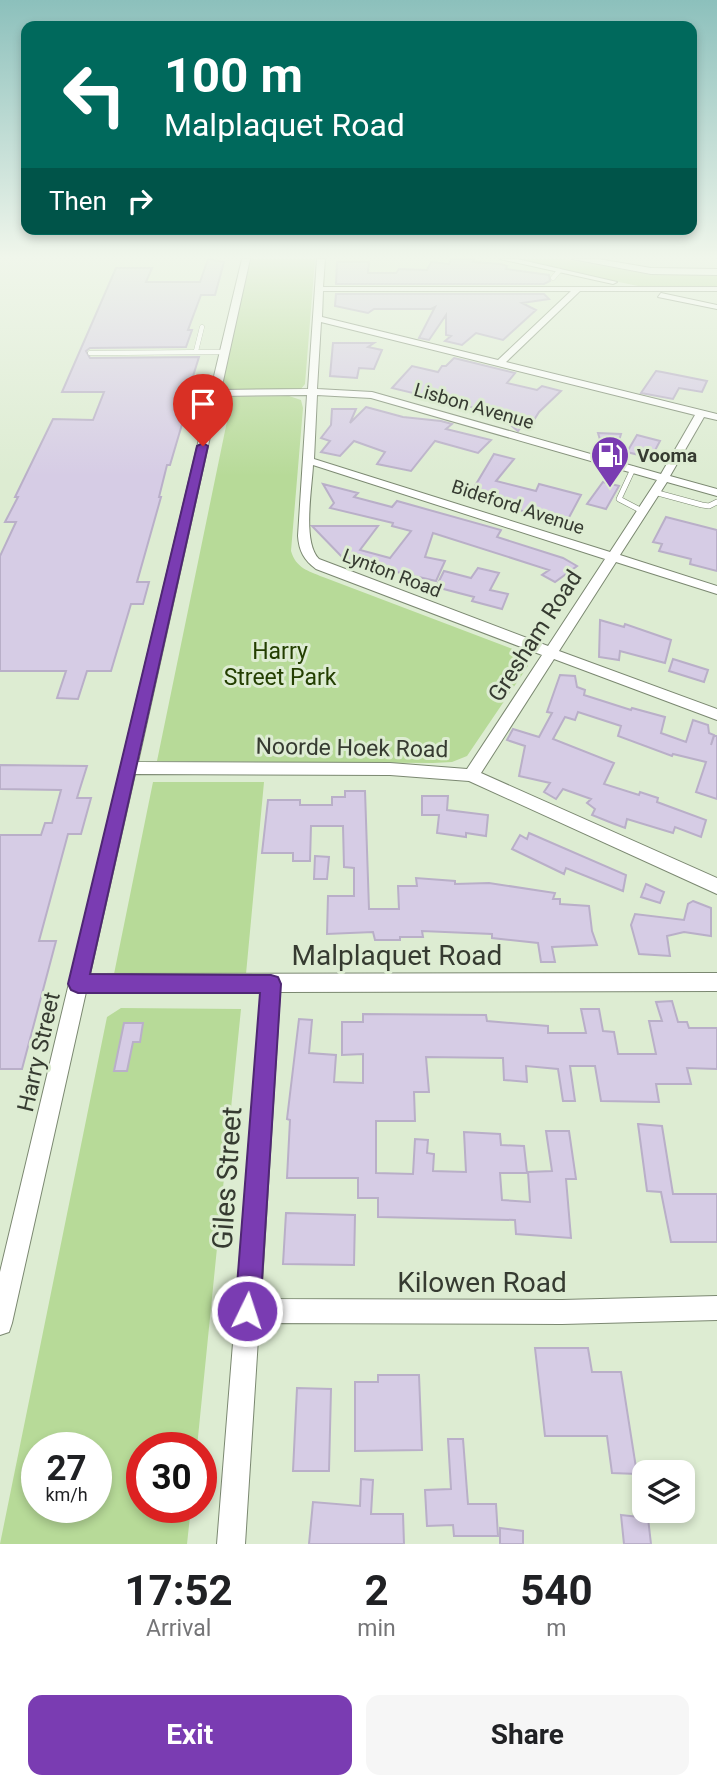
<!DOCTYPE html>
<style>
body{margin:0;font-family:Roboto,sans-serif;background:#f6f6f6;color:#202124;height:100vh;display:flex;flex-direction:column;font-size:26px;white-space:nowrap}
*{box-sizing:border-box;margin:0}
p{font-size:23px;color:#757577}
.icon{flex:none;width:38px;height:38px;fill:none;stroke:currentColor;stroke-width:2;stroke-linecap:round;stroke-linejoin:round}
.map{position:relative;height:1544px;overflow:hidden}
.drawer{display:flex;flex-direction:column;background:#fff;flex:1}
.drawer>*{flex:none}
.top-card{position:absolute;left:21px;top:21px;width:676px;height:214px;border-radius:14px;box-shadow:0 4px 10px #0003;background:#00695c;color:#fff;overflow:hidden}
.tools{position:absolute;left:632px;top:1460px;display:grid;gap:14px}
.tools a{display:grid;place-items:center;width:63px;height:63px;border-radius:14px;background:#fff;box-shadow:0 4px 10px #0003;font-size:35px}
.speed{position:absolute;left:21px;top:1432px;display:flex;gap:14px;font-size:35px;font-weight:700;text-align:center}
.speed>*{display:grid;place-content:center;width:91px;height:91px;border-radius:50%;background:#fff;box-shadow:0 4px 10px #0003;line-height:1}
.speed small{font-size:18px;font-weight:400}
.speed .limit{border:10px solid #d22;background:#fff;color:#111}
.pin{position:absolute;display:grid;place-items:center;width:60px;height:60px;color:#fff;margin:-72px -30px;border-radius:50% 50% 50% 0;rotate:-45deg;box-shadow:0 0 7px #0007}
.pin .icon{rotate:45deg}
.me{position:absolute;width:77px;margin:-38px;rotate:4deg;stroke-linejoin:round;filter:drop-shadow(0 0 5px #0008)}
.turn{display:flex;align-items:center;gap:24px;height:147px;padding:0 28px;font-size:32px}
.turn .icon{width:91px;height:91px;stroke-width:2.5}
.turn b{display:block;font-size:49px;line-height:60px}
.then{display:flex;align-items:center;height:66px;padding:0 28px;background:#0003;gap:14px;font-size:26px}
.eta{display:flex;justify-content:space-evenly;align-items:center;height:119px;text-align:center}
.eta b{font-size:42px;font-weight:700;line-height:49px}
.cta{display:flex;gap:14px;margin-top:auto;padding:14px 28px}
.cta a{flex:1;height:80px;border-radius:14px;background:#7a3cb2;color:#fff;font-size:28px;font-weight:700;line-height:80px;text-align:center}
.cta a+a{background:#f6f6f6;color:#202124}
.map>svg:first-child{display:block}
</style>
<div class="map">
<svg width="717" height="1544" viewBox="0 0 717 1544">
<rect width="100%" height="100%" fill="#ddecd2"/>
<!-- green -->
<path fill="#b7da98" fill-rule="evenodd" d="M251,259H315L305,384L301,389L228,390L221,385Z
M509,259H564L652,275H717V287L638,286Z
M232,397L289,396L301,400L303,408L291,551C296,568 308,571 323,577L518,651L527,657L528,666L467,756L452,762L433,763L157,761Z
M153,782H264L246,974H114Z
M121,1008L241,1009L197,1447H142V1507H191L187,1544H0L107,1017ZM37,1447H96V1507H37Z"/>
<!-- building -->
<path fill="#d6cce5" stroke="#b9afc8" stroke-width="2" d="M208,259L224,262L215,295H201L188,330H192L186,347L90,348L86,351L90,358L199,357L189,389H197L193,404H188L170,465H167L159,497H161L137,582H149L143,604H131L111,671H87L78,699L57,698L66,671H0V556L16,522H5L18,497H15L53,419L93,420L104,392H62L116,268H152L146,282H200Z
M451,259H474L473,262L501,264L507,266L506,269L549,275L550,281L544,284H336L337,262H369L368,273H396L399,269L427,270L431,262L449,264Z
M336,294H544L549,299L522,303L536,310L503,340L476,333L462,345L445,341L451,336L446,335V315L429,340L419,338L435,307L431,309H374L368,313L335,306Z
M333,343H374L368,347L382,350L374,369L359,368L357,378L330,376Z
M454,358L515,373L507,383L537,390L542,386L561,391L539,412L529,428L522,426L518,431L502,418L504,415L392,388L412,366L438,372L442,366H446Z
M656,371L662,372L707,381L702,392L679,388L673,399L641,393Z
M366,407L403,417L441,421L452,424L446,429L491,440L478,453L435,441L411,471L377,464L385,452L354,441L340,456L321,452L330,441L321,438L331,425L332,409H356L350,423Z
M598,433L621,434L617,447L602,446Z
M637,435L660,441L651,458L627,452Z
M494,454L514,459L496,481L536,491L539,484L581,495L566,523L469,496Z
M603,482L619,486L606,509L587,504Z
M323,484L358,493L354,497L392,507L397,501L501,530L497,537L563,558L577,566L555,582L542,575L549,570L433,533L425,557L445,561L436,581L345,560L312,526H378L360,550L390,558L411,531L392,526L393,523L330,508L334,503Z
M666,517L717,530V571L690,564L691,559L659,551L662,544L653,542Z
M478,568L499,573L490,590L508,594L502,609L472,601L474,597L436,587L444,571L471,578Z
M600,620L624,627L625,624L671,640L665,663L620,651L619,660L599,657Z
M673,659L708,670L704,682L669,671Z
M560,675L575,676L577,687L585,690L584,695L631,710L632,708L665,717L661,733L686,742L693,720L708,725L709,733L714,735L711,745L714,736H717V799L696,792L706,762L673,754L672,756L618,736L621,726L578,712L575,720L565,717L553,739L614,763L604,784L639,795L640,792L658,798L657,802L706,820L701,837L675,827L673,833L627,819L625,828L612,823L592,815L595,809L587,803L591,799L563,789L556,799L544,792L550,783L519,776L525,746L507,740L513,729L539,737L552,713L547,712Z
M0,765L87,766L77,798H91L81,834H68L39,941H56L22,1069H0V835H41L45,823H52L61,790L0,789Z
M345,791H365L369,909H399L398,886H417L416,878L455,881V884L489,883L555,893L553,899H560V904L589,906L592,931L597,945L552,947L555,962H541L538,943L492,938V934L422,931L423,937H400V940H375L373,932L327,934L328,896H354V868L344,867L343,826H311L310,861H293V853H262L268,800H300V805H332V797H345Z
M422,796H448L447,810L488,815L486,836L466,833V837L437,833L439,815H422Z
M529,833L626,875L623,891L566,868L564,874L512,849L520,835L527,839Z
M315,856L329,857L327,879H314Z
M646,884L664,892L660,903L641,897Z
M693,901L711,908V936L684,932L667,936L670,956L639,954L631,925L635,914L684,920L688,904Z
M672,1001L678,1022H687L689,1028H717V1069L687,1068L691,1084H656L659,1102L601,1101L595,1066H570L575,1101H563L558,1069L526,1066L527,1082L504,1080L503,1058L426,1057L429,1092H414L415,1121H376V1173L413,1174L415,1139L428,1140L427,1153L434,1154L433,1171L466,1172L464,1132L500,1134L501,1145L524,1146L527,1173H500L502,1200L530,1202L528,1172L552,1171L546,1131H569L576,1179H566L571,1238L516,1234L515,1220L378,1217V1198H358V1178H287L290,1120L287,1119L299,1019L312,1020L309,1053L336,1055L334,1082L363,1083V1054L342,1055V1022H363V1014L486,1015L487,1021L548,1026V1033H586L581,1009H599L603,1031L614,1032L618,1054H656L649,1021H662L656,1002Z
M124,1023H143L140,1042H133L127,1071H114Z
M638,1124L662,1126L673,1194H717V1242H671L661,1192L647,1191Z
M286,1213L355,1215L354,1265L283,1264Z
M535,1348H588L592,1372H621L637,1474L612,1473L607,1436H545Z
M378,1375H419L422,1450L355,1451V1382H378Z
M297,1388L331,1389L329,1471H293Z
M448,1439H463L468,1504H496L498,1536H454L453,1525L427,1526L425,1490L451,1489Z
M361,1479L373,1480L371,1514H403L404,1544H309L313,1502L360,1506Z
M621,1515L648,1518L651,1544H624Z
M500,1528L523,1531V1544H500Z"/>
<g fill="none" stroke-linecap="round" stroke-linejoin="round">
<defs>
<path id="lane-far1" d="M553,278L559,271
M196,351L202,327
M90,353L225,352"/>
<path id="lane" d="M633,469L619,499L642,511
M654,492L702,505L709,506L717,502"/>
<path id="street" d="M242,259H250L221,390L308,389L317,259H325L323,287H717V291H580L506,362L717,414V420L704,417L670,476L717,489V496L667,482L620,555L717,586V594L616,562L559,651L717,709V720L554,659L481,773L717,878V894L469,781L390,775L135,774L90,974L717,973V991L280,992L261,1299L562,1300L717,1296V1320L562,1324L259,1323L245,1544H217L261,992H86L12,1323L9,1332L0,1335V1272ZM323,291H571L498,360L322,317ZM321,322L695,415L661,474L372,392L317,389ZM307,395L298,536C299,551 304,560 316,569L542,655L467,769L390,763L138,762L219,396ZM317,395L371,398L657,480L610,552L314,459ZM313,465L605,559L548,646L319,559C302,542 312,489 313,465Z
M500,259H517L617,282L613,284Z
M661,293L717,305V309L658,297Z"/>
<path id="secondary" d="M572,259H598L651,268L717,269V275L651,274Z"/>
</defs>
<!-- lane-far1 casing -->
<use href="#lane-far1" stroke="#7b8871" stroke-width="5"/>
<!-- lane casing -->
<use href="#lane" stroke="#7b8871" stroke-width="6"/>
<!-- street casing -->
<use href="#street" stroke="#7b8871" stroke-width="2"/>
<!-- secondary casing -->
<use href="#secondary" stroke="#7b8871" stroke-width="2"/>
<!-- lane-far1 -->
<use href="#lane-far1" stroke="#fff" stroke-width="4.5"/>
<!-- lane -->
<use href="#lane" stroke="#fff" stroke-width="5"/>
<!-- street -->
<use href="#street" fill="#fff" fill-rule="evenodd"/>
<!-- secondary -->
<use href="#secondary" fill="#fff" fill-rule="evenodd"/>
</g>
<!-- sky -->
<linearGradient id="sky" x2="0" y2="1"><stop stop-color="#8cc0bc"/><stop offset="0.54" stop-color="#f0f6eb"/><stop offset="1" stop-color="#f0f6eb" stop-opacity="0"/></linearGradient>
<rect width="717" height="476" fill="url(#sky)"/>
<!-- route -->
<path fill="#7a3cb2" stroke="#4f2774" stroke-width="2" d="M203,443L208,446L90,974L271,975L278,977L281,984L260,1311L256,1319L247,1323L239,1319L235,1311L260,993H78L71,990L68,984L197,446Z"/>
<!-- icons -->
<defs>
<symbol id="fuel-pin" viewBox="-11 -11 22 30"><path d="M0 17L-7.5 6A9.5 9.5 0 1 1 7.5 6Z" fill="#7a3cb2" stroke="#ddecd2"/><path d="M-5.5-6h7V0h2V4h1.3V-2.5L3-4.5l.8-.8L6-3V5H2.5V1h-1V6h-7ZM-4.2-4.7v3.2H.2V-4.7Z" fill="#fff"/></symbol>
</defs>
<g fill-rule="evenodd">
<use href="#fuel-pin" x="588" y="433" width="44" height="60"/>
</g>
<g text-anchor="middle" dominant-baseline="central" stroke-width="6" stroke-linejoin="round" paint-order="stroke">
<!-- far-street labels -->
<g font-size="19" fill="#363b31" stroke="#ddecd2">
<text transform="translate(474 406) rotate(16)">Lisbon Avenue</text>
<text transform="translate(518 507) rotate(18)">Bideford Avenue</text>
<text transform="translate(392 573) rotate(21)">Lynton Road</text>
</g>
<!-- far-poi labels -->
<g font-size="19" font-weight="bold" fill="#363b31" stroke="#ddecd2" text-anchor="start">
<text x="637" y="455">Vooma</text>
</g>
<!-- street labels -->
<g font-size="23" fill="#363b31" stroke="#ddecd2">
<text transform="translate(535 636) rotate(-57)">Gresham Road</text>
<text transform="translate(352 748) rotate(1)">Noorde Hoek Road</text>
<text transform="translate(39 1052) rotate(-77)">Harry Street</text>
</g>
<!-- park labels -->
<g font-size="23" fill="#233e00" stroke="#ddecd2">
<text x="280" y="651">Harry<tspan x="280" dy="26">Street Park</tspan></text>
</g>
<!-- near-street labels -->
<g font-size="28" fill="#363b31" stroke="#ddecd2">
<text x="397" y="955">Malplaquet Road</text>
<text transform="translate(227 1178) rotate(-86)">Giles Street</text>
<text x="482" y="1282">Kilowen Road</text>
</g>
</g>
</svg>
<div class="tools">
<a><svg class="icon" aria-label="layers" viewBox="0 0 24 24"><path d="M12 4l9 5-9 5-9-5zM3 14l9 5 9-5"/></svg></a>
</div>
<div class="speed"><div>27<small>km/h</small></div><div class="limit">30</div></div>
<div class="pin" style="left:203px;top:446px;background:#d93025"><svg class="icon" aria-label="arrive" viewBox="0 0 24 24"><path d="M6 21V4h12l-3 4 3 4H6"/></svg></div>
<svg class="me" style="left:247px;top:1311px" viewBox="-20 -20 40 40"><circle r="17" fill="#7a3cb2" stroke="#fff" stroke-width="3"/><path d="M0-11L8 9 0 5-8 9z" fill="#fff"/></svg>
<div class="top-card">
<div class="turn"><svg class="icon" aria-label="left" viewBox="0 0 24 24"><path d="M17 20v-9H6M10 6l-5 5 5 5"/></svg><div><b>100 m</b>Malplaquet Road</div></div>
<div class="then">Then<svg class="icon" aria-label="right" viewBox="0 0 24 24"><path d="M7 20v-9h11M14 6l5 5-5 5"/></svg></div>
</div>
</div>
<section class="drawer">
<div class="eta">
<div><b>17:52</b><p>Arrival</p></div>
<div><b>2</b><p>min</p></div>
<div><b>540</b><p>m</p></div>
</div>
<div class="cta"><a>Exit</a><a>Share</a></div>
</section>
